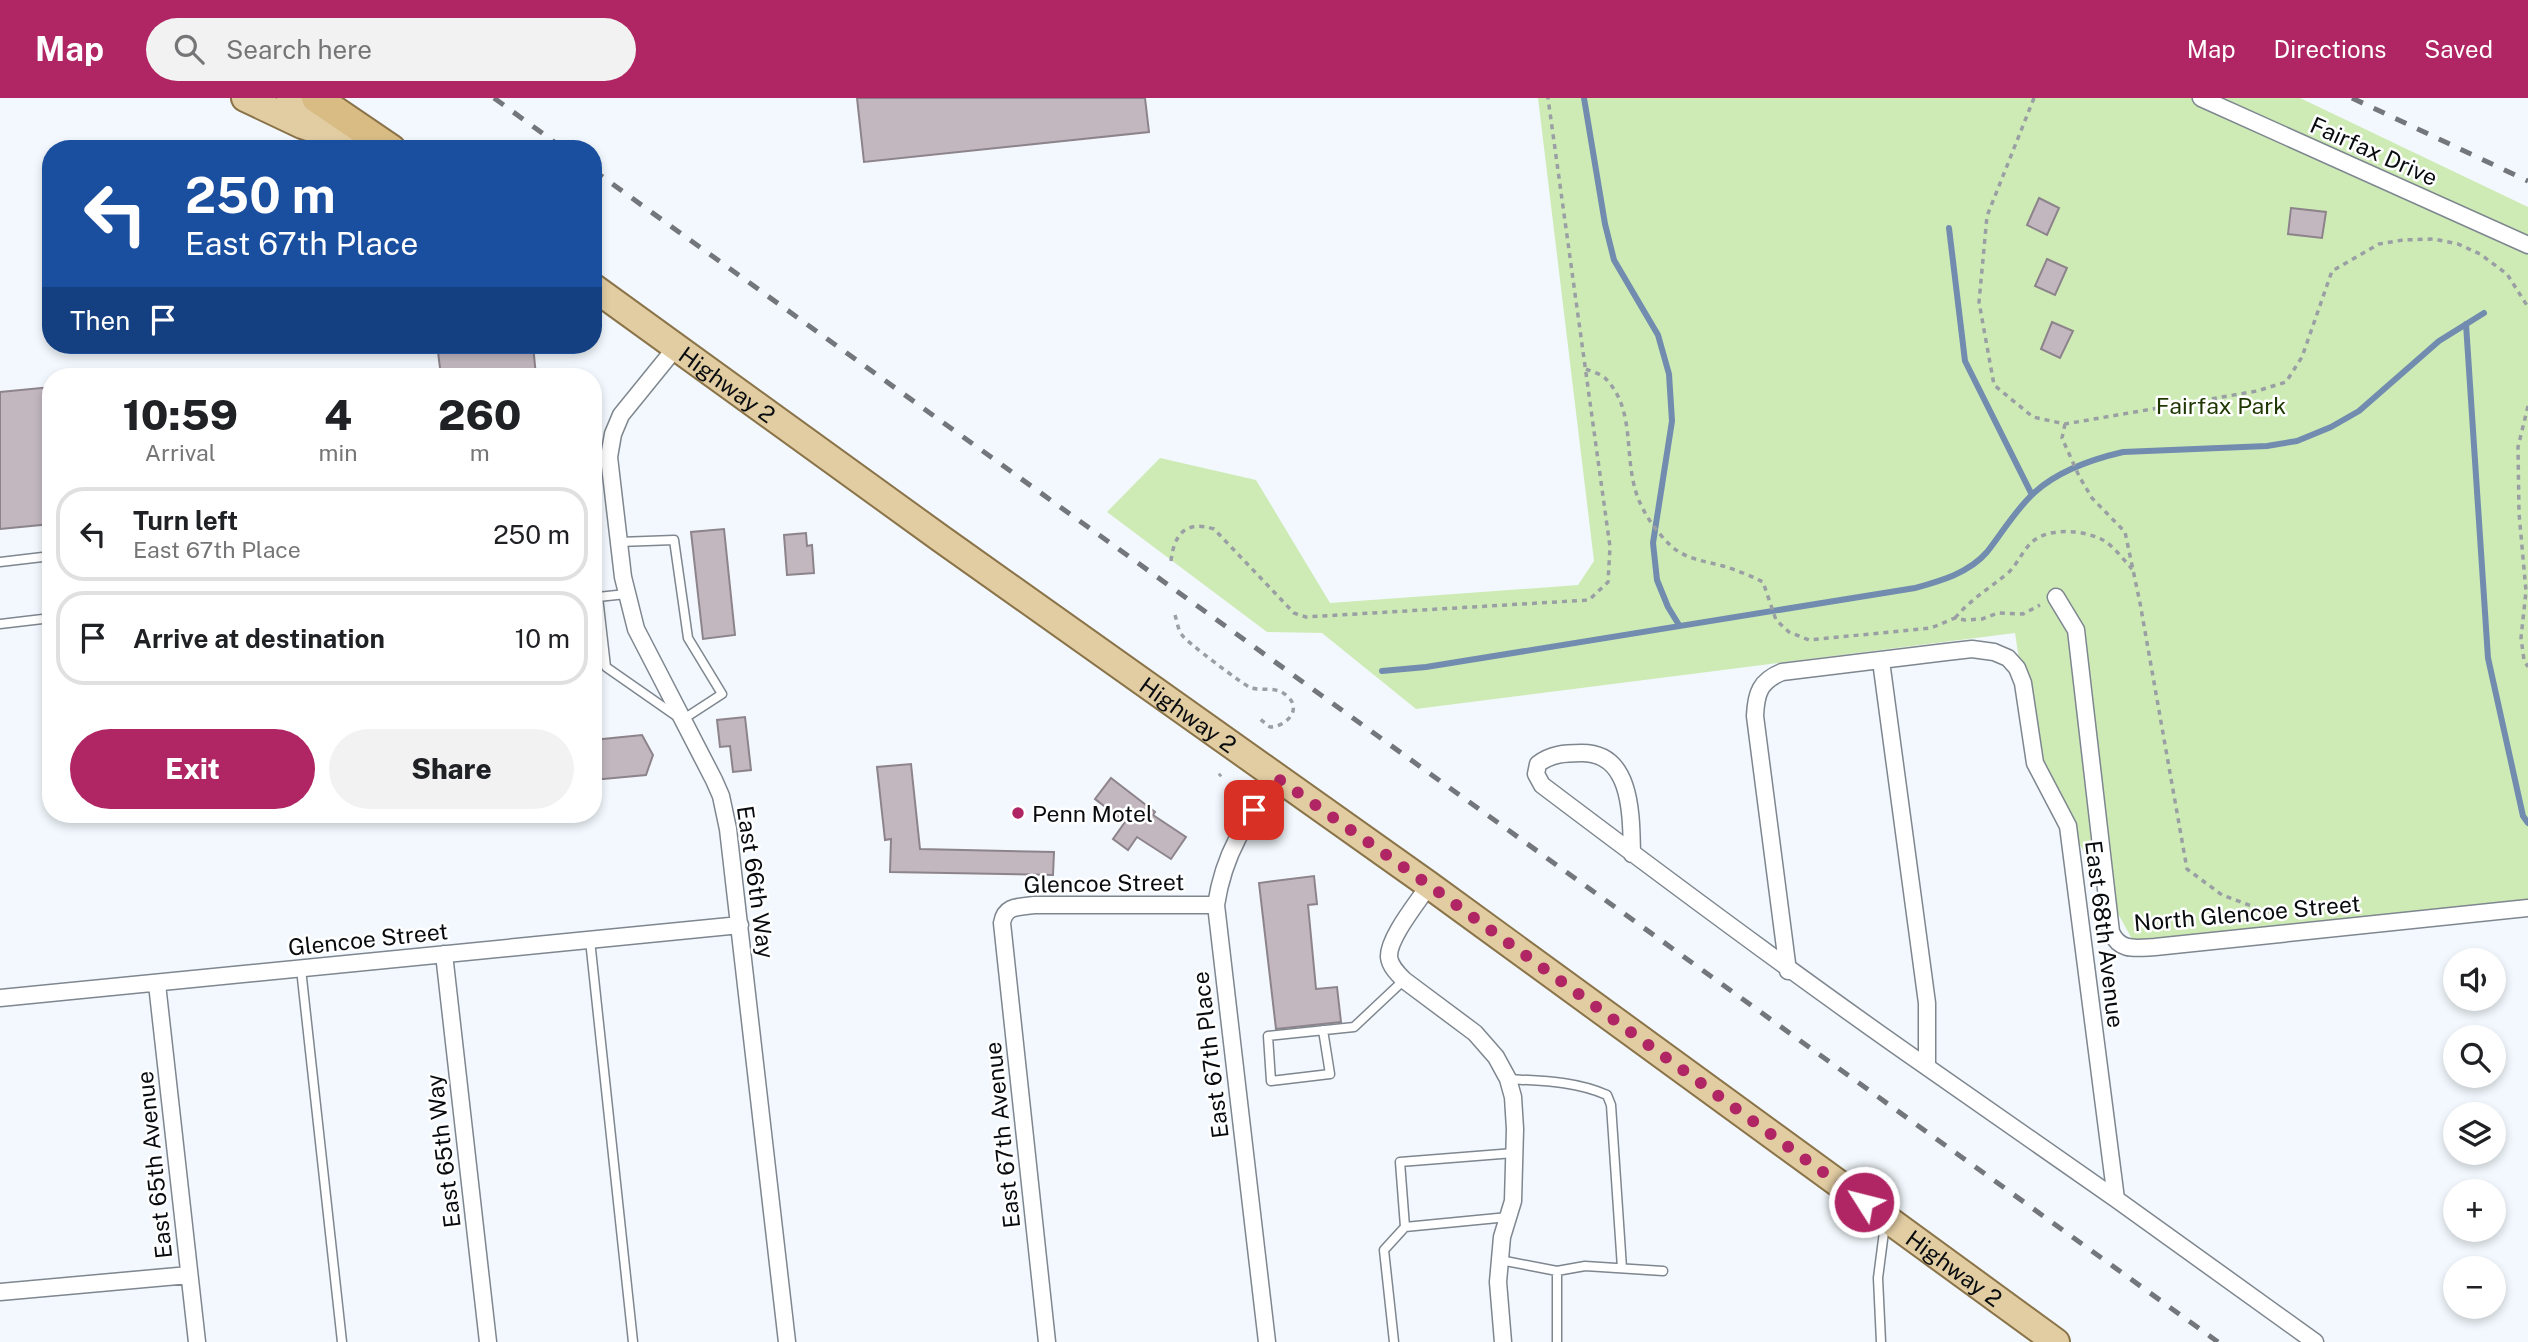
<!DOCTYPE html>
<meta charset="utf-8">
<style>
body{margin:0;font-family:"Public Sans",sans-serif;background:#f2f2f2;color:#202124;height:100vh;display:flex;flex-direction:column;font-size:26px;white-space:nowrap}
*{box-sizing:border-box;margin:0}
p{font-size:23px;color:#757577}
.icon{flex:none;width:38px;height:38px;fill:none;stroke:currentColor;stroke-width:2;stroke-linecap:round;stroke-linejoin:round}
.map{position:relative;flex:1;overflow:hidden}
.details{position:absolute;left:42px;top:270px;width:560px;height:455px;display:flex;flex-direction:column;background:#fff;border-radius:28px;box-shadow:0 4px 10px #0003}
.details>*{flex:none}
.top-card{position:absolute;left:42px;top:42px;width:560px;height:214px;border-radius:28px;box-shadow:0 4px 10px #0003;background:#1a4fa0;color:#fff;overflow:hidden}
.tools{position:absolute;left:2443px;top:850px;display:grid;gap:14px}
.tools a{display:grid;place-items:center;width:63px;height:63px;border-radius:50%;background:#fff;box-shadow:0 4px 10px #0003;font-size:35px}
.pin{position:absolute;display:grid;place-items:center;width:60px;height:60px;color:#fff;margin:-30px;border-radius:14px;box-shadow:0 4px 10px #0006}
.me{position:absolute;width:77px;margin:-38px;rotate:306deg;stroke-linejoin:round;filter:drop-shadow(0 0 5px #0008)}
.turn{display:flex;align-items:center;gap:24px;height:147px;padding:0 28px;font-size:32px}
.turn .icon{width:91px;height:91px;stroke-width:2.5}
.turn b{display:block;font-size:49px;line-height:60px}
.then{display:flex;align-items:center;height:66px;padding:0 28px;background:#0003;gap:14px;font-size:26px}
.eta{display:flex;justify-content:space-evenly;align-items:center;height:119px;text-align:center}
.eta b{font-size:42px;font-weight:800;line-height:49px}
.button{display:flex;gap:14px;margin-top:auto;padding:14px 28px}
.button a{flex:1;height:80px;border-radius:42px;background:#b02563;color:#fff;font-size:28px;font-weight:800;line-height:80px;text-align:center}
.button a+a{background:#f2f2f2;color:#202124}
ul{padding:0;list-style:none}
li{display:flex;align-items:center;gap:21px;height:94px;margin:0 14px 10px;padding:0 14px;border:4px solid #e0e0e0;border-radius:28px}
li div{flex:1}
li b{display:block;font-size:26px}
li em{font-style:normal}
header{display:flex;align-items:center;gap:42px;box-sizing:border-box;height:98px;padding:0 35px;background:#b02563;color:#fff}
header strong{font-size:33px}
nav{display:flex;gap:38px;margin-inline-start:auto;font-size:24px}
.search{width:490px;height:63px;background:#f2f2f2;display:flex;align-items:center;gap:18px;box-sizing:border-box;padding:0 24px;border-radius:38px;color:#757577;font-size:26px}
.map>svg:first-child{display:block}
</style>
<header>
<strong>Map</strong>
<div class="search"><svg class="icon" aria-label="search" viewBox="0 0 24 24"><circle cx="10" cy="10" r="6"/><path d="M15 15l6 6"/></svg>Search here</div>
<nav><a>Map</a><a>Directions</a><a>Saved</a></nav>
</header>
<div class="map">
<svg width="2528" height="1244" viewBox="0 0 2528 1244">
<rect width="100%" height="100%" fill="#f2f8fd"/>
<!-- green -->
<path fill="#ceebb6" d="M1538,0H2300L2528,109V810L2137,850L2035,665L2015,535L1416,611L1322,535L1267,534L1107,414L1160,360L1256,382L1330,505L1578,487L1594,463Z"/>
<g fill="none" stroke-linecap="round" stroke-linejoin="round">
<!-- stream -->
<path stroke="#728caf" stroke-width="6" d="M1584,0L1605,126L1614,162L1658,237L1669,276L1672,323L1653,445L1657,482L1668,509L1679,527
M1949,130L1965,263L2032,397
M2466,226L2488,560L2523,718L2528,725
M1382,573L1426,569L1915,490C1940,483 1969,475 1987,454C2003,434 2015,412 2035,394C2058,373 2093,361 2123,354L2267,348L2297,343L2331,329L2359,313L2439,243L2484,215"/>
</g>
<!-- building -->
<path fill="#c2b7bf" stroke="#8d838b" stroke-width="2" d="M857,0H1145L1149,34L864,64Z
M2039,100L2059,110L2047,137L2027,127Z
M2291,110L2326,114L2322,140L2288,136Z
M2047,161L2067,170L2055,197L2035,188Z
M2052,224L2073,233L2060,260L2041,251Z
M482,247H533L536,278H441L438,254L482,250Z
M51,289V426L0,431V294Z
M724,431L735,537L703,541L691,434Z
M806,435L807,448L812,447L814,475L787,477L784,437Z
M745,619L751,672L733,674L730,648L720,649L717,622Z
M642,637L653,657L646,677L593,682V642Z
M911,666L920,751L1054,754L1053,777L890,774L891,741L885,742L877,669Z
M1111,680L1155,714L1153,717L1186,739L1171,761L1137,739L1128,752L1113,741L1125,724L1095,701Z
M1314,778L1317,806L1308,807L1316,891L1337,889L1341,924L1276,931L1259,785Z"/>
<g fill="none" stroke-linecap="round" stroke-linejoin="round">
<defs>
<path id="service" d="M619,444L674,442L688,540L722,596L682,622L606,569L598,499L626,496
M0,464L51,458
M0,526L51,520
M590,842L633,1244
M301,871L342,1244
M1323,932L1330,976L1271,983L1268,938L1354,929L1404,882
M1508,981C1543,983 1575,983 1607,997L1611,1007L1622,1170
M1508,1119L1405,1129L1400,1064L1514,1055
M1500,1162L1557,1173L1585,1168L1663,1173
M1394,1244L1384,1152L1405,1129
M1557,1244V1173
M1881,1244L1878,1180L1885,1126"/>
<path id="minor" d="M2201,0L2528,147
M677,248L621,317L613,336L609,359L623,479L636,531L714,682L721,698L728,731L787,1244
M2056,499L2076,532L2111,834C2120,854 2136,850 2155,849L2528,810
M1881,563L1927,905V969L2116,1101L2315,1244
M1632,756C1631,719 1633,654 1581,655C1565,655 1551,656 1538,666L1536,676L1542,687C1669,783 1796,878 1927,969
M1429,787C1418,804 1388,840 1389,859C1390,868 1397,875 1404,882L1475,935L1496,959L1508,981L1513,999L1515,1031L1513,1103L1502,1139L1498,1184L1503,1244
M444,856L488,1244
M1788,873L1755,618C1756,595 1760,583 1782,574L1946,554L1972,551L1994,554L2008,560L2017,570L2023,585L2035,665L2068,728L2116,1101
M157,886L197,1244
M0,900L740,827
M0,1194L189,1177
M1047,1244L1002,825C1005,807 1019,809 1035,807H1216
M1267,1244L1216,807C1224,754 1246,723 1277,680"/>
<g id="primary">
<path d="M245,0L302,27L374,51"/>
<path d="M290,0L335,24"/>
<path id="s1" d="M593,189L940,440L1429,787L2056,1244"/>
</g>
<path id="trunk" d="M316,0L391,51"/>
</defs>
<!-- service casing -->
<use href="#service" stroke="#7e868f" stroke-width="11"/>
<!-- minor casing -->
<use href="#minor" stroke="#7e868f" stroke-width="19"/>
<!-- primary casing -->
<use href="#primary" stroke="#8a7348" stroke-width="30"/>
<!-- trunk casing -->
<use href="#trunk" stroke="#8a7348" stroke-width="32"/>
<!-- path -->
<path stroke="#9a9fa3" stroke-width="3.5" stroke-dasharray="5 5" stroke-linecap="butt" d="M2034,0L1987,118L1979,204L1994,287L2033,319L2065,326L2257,293L2286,284L2302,259L2332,173L2379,146L2403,142L2434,141L2458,146L2480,156L2507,176L2528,209
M1586,271C1592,274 1601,276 1605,280C1634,309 1625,351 1634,387C1639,409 1653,430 1669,446C1684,461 1704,463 1723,468C1737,472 1751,478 1763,484L1776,522L1789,534L1809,542L1931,530L1955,520L1965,522L1982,521L1998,515L2023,516L2040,507
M2528,308L2518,349L2519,415L2526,493L2521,540L2524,562L2528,569
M2065,326L2062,340L2079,378L2092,400L2125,434L2140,505L2187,771L2222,797L2278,818
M1171,463C1174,436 1186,422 1214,431L1294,515L1306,519L1589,502L1608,484L1610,449L1548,0
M1175,517C1177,523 1178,532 1182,537C1185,543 1245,588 1251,590C1263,593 1277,588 1287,598C1303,611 1286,629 1270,629L1260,621L1258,624
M1955,520C1972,500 1989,491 2009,474C2018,465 2023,452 2032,444C2049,429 2082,432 2101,441C2113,447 2123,461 2132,471
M1219,678L1221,676"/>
<!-- service -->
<use href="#service" stroke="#fff" stroke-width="8"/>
<!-- minor -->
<use href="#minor" stroke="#fff" stroke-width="16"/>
<!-- primary -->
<use href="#primary" stroke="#e2cda3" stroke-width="26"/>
<!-- trunk -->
<use href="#trunk" stroke="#d8bc84" stroke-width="28"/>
<!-- rail -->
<path stroke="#73777b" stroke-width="5" stroke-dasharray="12 12" stroke-linecap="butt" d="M494,0L564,51
M2352,0L2528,83
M593,72L2218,1244"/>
</g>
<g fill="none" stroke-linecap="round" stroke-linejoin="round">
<!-- route -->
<path stroke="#b02563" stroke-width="12" stroke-dasharray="0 21.6" d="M1254,712L1277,680L1429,787L1864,1104"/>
</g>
<!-- markers -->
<circle fill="#b02563" stroke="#fff" stroke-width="2.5" cx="1018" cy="715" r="7"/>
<g text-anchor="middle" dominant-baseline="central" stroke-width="5" stroke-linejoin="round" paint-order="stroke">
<!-- street labels -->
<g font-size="23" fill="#090c0f" stroke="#fff">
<text transform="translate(2374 53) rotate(24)">Fairfax Drive</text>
<text stroke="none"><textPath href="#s1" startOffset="166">Highway 2</textPath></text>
<text stroke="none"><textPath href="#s1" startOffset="733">Highway 2</textPath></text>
<text transform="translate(756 784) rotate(82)">East 66th Way</text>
<text transform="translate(1104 785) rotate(-1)">Glencoe Street</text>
<text transform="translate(2247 815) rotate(-5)">North Glencoe Street</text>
<text transform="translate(2105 836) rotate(83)">East 68th Avenue</text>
<text transform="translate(368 841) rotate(-6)">Glencoe Street</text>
<text transform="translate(1210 957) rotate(-97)">East 67th Place</text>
<text transform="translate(1002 1037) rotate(-96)">East 67th Avenue</text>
<text transform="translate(443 1053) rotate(-97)">East 65th Way</text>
<text transform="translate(154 1067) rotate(-96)">East 65th Avenue</text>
<text stroke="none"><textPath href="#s1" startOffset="1678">Highway 2</textPath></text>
</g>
<!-- park labels -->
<g font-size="23" fill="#1e3700" stroke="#fff">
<text x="2221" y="307">Fairfax Park</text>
</g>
<!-- poi labels -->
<g font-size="23" fill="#090c0f" stroke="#fff" text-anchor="start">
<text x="1032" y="715">Penn Motel</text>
</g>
</g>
</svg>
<div class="tools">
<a><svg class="icon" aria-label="sound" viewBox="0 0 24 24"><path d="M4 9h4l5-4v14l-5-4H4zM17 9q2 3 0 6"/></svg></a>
<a><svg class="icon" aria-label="search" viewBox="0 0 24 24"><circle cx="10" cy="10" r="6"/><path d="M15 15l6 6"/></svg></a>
<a><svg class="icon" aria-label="layers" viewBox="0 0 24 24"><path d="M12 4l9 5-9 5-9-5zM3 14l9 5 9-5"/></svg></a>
<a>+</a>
<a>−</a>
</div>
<div class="pin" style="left:1254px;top:712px;background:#d93025"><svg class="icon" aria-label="arrive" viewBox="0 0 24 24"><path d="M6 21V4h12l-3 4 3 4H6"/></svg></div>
<svg class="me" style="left:1864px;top:1104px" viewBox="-20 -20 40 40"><circle r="17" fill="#b02563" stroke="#fff" stroke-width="3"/><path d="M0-11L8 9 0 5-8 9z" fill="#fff"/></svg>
<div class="top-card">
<div class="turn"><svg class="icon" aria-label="left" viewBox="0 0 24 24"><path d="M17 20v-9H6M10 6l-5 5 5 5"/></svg><div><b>250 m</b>East 67th Place</div></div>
<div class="then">Then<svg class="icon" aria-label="arrive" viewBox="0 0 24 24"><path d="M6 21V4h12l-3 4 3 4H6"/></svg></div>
</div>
<section class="details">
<div class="eta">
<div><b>10:59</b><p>Arrival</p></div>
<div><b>4</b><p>min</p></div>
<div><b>260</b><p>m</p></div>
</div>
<ul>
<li><svg class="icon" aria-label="left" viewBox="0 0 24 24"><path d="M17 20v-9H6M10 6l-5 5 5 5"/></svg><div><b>Turn left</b><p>East 67th Place</p></div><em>250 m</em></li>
<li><svg class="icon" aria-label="arrive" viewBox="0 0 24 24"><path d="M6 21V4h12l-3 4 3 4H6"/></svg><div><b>Arrive at destination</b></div><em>10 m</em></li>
</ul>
<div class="button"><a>Exit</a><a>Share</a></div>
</section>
</div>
